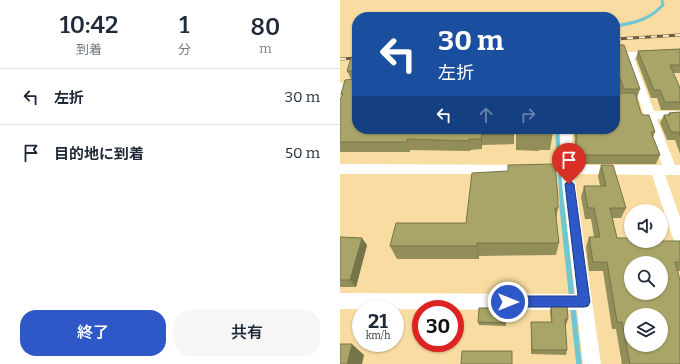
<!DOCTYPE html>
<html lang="ja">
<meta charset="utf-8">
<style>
body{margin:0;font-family:Bitter,"Noto Sans JP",serif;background:#f6f6f7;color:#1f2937;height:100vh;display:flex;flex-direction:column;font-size:15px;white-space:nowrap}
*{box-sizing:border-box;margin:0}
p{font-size:13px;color:#747a83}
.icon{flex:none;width:22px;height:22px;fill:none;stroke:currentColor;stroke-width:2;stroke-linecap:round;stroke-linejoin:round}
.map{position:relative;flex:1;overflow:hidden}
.panel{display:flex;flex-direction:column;background:#fff;width:340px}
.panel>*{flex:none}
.banner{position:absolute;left:12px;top:12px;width:268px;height:122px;border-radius:16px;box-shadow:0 1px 3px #0004;background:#1a4fa0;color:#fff;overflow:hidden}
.fabs{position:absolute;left:284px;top:204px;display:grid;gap:8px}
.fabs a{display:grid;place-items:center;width:44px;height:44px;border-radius:50%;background:#fff;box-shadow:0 1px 3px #0004;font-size:20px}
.speed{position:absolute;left:12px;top:300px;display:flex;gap:8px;font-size:20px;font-weight:700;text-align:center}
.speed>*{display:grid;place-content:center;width:52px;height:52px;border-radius:50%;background:#fff;box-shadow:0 1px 3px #0004;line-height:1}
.speed small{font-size:10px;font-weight:400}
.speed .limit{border:6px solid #d22;background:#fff;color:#111}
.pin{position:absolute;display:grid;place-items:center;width:34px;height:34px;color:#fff;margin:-41px -17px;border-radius:50% 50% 50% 0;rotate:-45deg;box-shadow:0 0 4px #0007}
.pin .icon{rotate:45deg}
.me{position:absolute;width:44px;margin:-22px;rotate:90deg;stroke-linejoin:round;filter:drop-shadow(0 0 3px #0008)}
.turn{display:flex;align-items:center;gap:14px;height:84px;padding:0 20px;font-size:18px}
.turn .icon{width:52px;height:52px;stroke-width:2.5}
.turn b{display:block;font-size:28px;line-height:34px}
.lanes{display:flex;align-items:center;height:38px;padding:0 20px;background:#0003;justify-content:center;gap:20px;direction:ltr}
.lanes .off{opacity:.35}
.eta{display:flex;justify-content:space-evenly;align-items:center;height:68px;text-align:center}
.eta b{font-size:24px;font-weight:600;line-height:28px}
.button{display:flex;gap:8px;margin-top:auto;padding:8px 20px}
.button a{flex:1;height:46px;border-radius:16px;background:#2e58c7;color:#fff;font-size:16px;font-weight:600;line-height:46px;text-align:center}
.button a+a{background:#f6f6f7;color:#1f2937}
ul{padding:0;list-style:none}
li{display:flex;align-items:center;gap:12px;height:56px;padding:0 20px;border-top:1px solid #e0e1e3}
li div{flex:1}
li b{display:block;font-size:15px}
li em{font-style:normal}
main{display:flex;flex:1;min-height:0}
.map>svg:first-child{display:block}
</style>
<main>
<section class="panel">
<div class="eta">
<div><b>10:42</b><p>到着</p></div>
<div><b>1</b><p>分</p></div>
<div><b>80</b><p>m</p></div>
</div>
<ul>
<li><svg class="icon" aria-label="left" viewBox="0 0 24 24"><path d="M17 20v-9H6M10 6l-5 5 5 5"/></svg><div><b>左折</b></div><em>30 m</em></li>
<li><svg class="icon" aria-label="arrive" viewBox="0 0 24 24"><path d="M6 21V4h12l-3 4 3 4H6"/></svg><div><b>目的地に到着</b></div><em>50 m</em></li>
</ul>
<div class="button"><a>終了</a><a>共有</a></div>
</section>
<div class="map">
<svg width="340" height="364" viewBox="0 0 340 364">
<rect width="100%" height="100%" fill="#f8dca1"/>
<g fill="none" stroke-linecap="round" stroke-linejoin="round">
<!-- stream-far2 -->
<path stroke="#70c7d1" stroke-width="3" d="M275,26C294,23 309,20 323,5L322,0"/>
<!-- stream-far1 -->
<path stroke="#70c7d1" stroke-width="4" d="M217,129L222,207"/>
<!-- stream -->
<path stroke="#70c7d1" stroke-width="5.5" d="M222,206L239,364"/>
<!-- street -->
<path fill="#fff" fill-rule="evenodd" d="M314,51L317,52L319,54L317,56L294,58L314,111H340V119H317L335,165H340V175H325L340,217V244L335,243L333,238L312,175L234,174L261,364H243L237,310L0,309V293L235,294L221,174H0V164L221,165L220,129H232L233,165H322L283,55L288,52Z
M0,83H17V89H6L4,93L0,94Z"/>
<defs>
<path id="rail" d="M275,39L340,35
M0,59L17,58"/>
</defs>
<!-- rail casing -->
<use href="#rail" stroke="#6d5c3f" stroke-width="3"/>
<!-- rail -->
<use href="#rail" stroke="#fcebc8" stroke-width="2" stroke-dasharray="6" stroke-linecap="butt"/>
</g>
<!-- wall -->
<path fill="#918e59" d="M275,45L300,89L297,98L301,113L315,132L313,137L320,155L316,164H234V148L235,144L234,131V129H275L279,93L275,80Z
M340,49V73H333L340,88V110H321L317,98H311L296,58L298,51Z
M17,58V129H174V144L142,145V149L130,150V151L70,150V152H0V100L2,96L1,94L11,79L7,71Z
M340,112V154L335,140H327L320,123L324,115H328L329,113Z
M176,129L213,132L210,150H199V151L176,150Z
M261,165L286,208L281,218H272L277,238L305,241H340V271H337L340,364H282L276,329H272L263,271H249L246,247L249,237H254L251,219H245L241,197L244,186H260L258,176Z
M168,171L218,208L216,219L219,243L216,255L139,256V259H57L50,246L126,223Z
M0,237L27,245L16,287H0Z
M211,306L228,319L226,325H225L227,350L226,355L191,354V322H211L210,311Z
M166,308V326L139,325L138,322Z"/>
<!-- shaded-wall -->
<path fill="#767449" d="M142,134V149L141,139Z
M22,238L27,245L16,287L10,280Z
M137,243L139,256V259L137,246Z
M12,344L24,355L22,364H7Z"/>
<!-- building -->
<path fill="#a9a568" stroke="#767449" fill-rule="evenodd" d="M275,45H284L300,89H284L275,64Z
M340,49V65H330L340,88V102H325L320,90H314L298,51Z
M11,58H17V129H174V134H142L141,139H129V141L67,139V142H0V100L3,94H1L5,80L14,79V71H7Z
M275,93H295L301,113L303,115H309L315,132H311L320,155H236V140H237L236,129H275Z
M340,112V136L339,132H331L324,115H330L329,113Z
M176,129H212L213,132H201V133L176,131Z
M215,164L218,198V208H215L219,243H137V246H50L56,223H126L132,173L168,171V165Z
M261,165H273L286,208H270L277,238H291V241H340V262H335L340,280V364H290L282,322H277L267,262H253L249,237H260L254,208H248L244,186H266ZM291,263H321V293H291ZM291,315H321V345H291Z
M0,237L22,238L10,280H0Z
M211,306H227L228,319H225L227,350H192L191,322H212Z
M139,308H166V323L138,322Z
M0,344H12L7,364H0Z
M122,351H172V364H121Z"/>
<!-- route -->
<path fill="#2e58c7" stroke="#1e3981" d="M229,180L234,184L250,302L248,306L244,307H168L164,306L162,302L164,297L168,296H238L225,184Z"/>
</svg>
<div class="fabs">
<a><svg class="icon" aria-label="sound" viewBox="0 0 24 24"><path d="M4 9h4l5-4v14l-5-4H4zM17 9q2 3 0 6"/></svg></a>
<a><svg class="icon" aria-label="search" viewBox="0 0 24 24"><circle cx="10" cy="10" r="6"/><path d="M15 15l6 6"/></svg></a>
<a><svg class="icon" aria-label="layers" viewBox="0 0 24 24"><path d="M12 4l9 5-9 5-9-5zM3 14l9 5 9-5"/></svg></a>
</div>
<div class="speed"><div>21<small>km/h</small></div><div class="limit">30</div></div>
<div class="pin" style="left:229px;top:184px;background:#d93025"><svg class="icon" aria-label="arrive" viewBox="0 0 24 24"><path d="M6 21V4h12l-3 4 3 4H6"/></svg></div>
<svg class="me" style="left:168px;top:302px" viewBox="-20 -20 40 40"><circle r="17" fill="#2e58c7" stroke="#fff" stroke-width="3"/><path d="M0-11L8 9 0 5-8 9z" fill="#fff"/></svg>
<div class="banner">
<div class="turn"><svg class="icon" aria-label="left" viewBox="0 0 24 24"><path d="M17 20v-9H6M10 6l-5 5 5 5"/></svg><div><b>30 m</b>左折</div></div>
<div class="lanes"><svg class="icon" aria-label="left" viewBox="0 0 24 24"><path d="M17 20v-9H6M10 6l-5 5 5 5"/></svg><svg class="icon off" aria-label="ahead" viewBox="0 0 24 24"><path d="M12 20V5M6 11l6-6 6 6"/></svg><svg class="icon off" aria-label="right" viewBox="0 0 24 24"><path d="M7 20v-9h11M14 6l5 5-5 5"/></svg></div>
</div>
</div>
</main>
